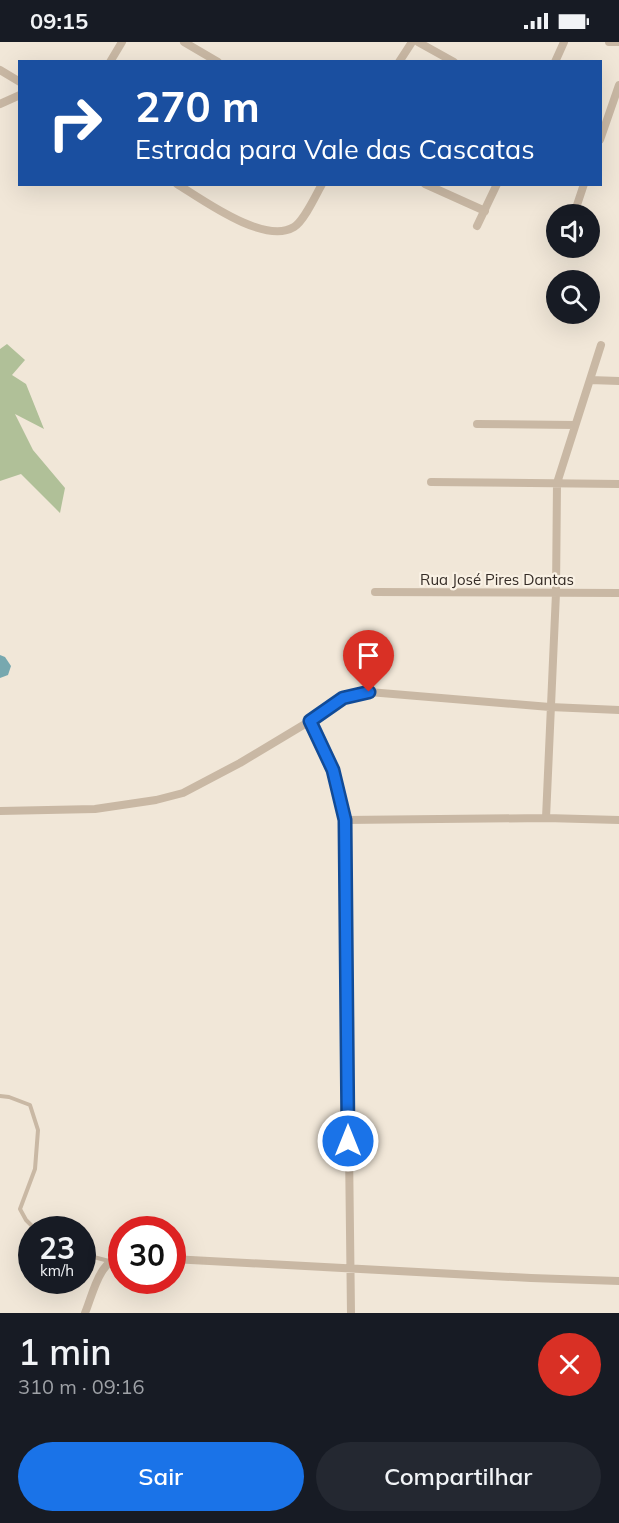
<!DOCTYPE html>
<html lang="pt">
<meta charset="utf-8">
<style>
body{margin:0;font-family:Mulish,sans-serif;background:#242831;color:#f1f3f6;height:100vh;display:flex;flex-direction:column;font-size:22px;white-space:nowrap}
*{box-sizing:border-box;margin:0}
p{font-size:20px;color:#9ea1a6}
.icon{flex:none;width:33px;height:33px;fill:none;stroke:currentColor;stroke-width:2;stroke-linecap:round;stroke-linejoin:round}
.map{position:relative;height:1271px;overflow:hidden}
.panel{display:flex;flex-direction:column;background:#171b24;flex:1}
.panel>*{flex:none}
.guide{position:absolute;left:18px;top:18px;width:584px;height:126px;border-radius:0px;box-shadow:0 6px 24px #0002;background:#1a4fa0;color:#fff;overflow:hidden}
.controls{position:absolute;left:546px;top:162px;display:grid;gap:12px}
.controls a{display:grid;place-items:center;width:54px;height:54px;border-radius:50%;background:#171b24;box-shadow:0 6px 24px #0002;font-size:30px}
.speed{position:absolute;left:18px;top:1174px;display:flex;gap:12px;font-size:30px;font-weight:700;text-align:center}
.speed>*{display:grid;place-content:center;width:78px;height:78px;border-radius:50%;background:#171b24;box-shadow:0 6px 24px #0002;line-height:1}
.speed small{font-size:15px;font-weight:400}
.speed .limit{border:9px solid #d22;background:#fff;color:#111}
.pin{position:absolute;display:grid;place-items:center;width:51px;height:51px;color:#fff;margin:-62px -26px;border-radius:50% 50% 50% 0;rotate:-45deg;box-shadow:0 0 6px #0007}
.pin .icon{rotate:45deg}
.me{position:absolute;width:66px;margin:-33px;rotate:0deg;stroke-linejoin:round;filter:drop-shadow(0 0 4px #0008)}
.turn{display:flex;align-items:center;gap:21px;height:126px;padding:0 18px;font-size:27px}
.turn .icon{width:78px;height:78px;stroke-width:2.5}
.turn b{display:block;font-size:42px;line-height:51px}
.round{display:grid;place-items:center;flex:none;width:63px;height:63px;border-radius:32px;background:#242831}
.overview{display:flex;align-items:center;justify-content:space-between;height:102px;padding:0 18px}
h1{font-size:36px;font-weight:600;line-height:45px}
.cta{display:flex;gap:12px;margin-top:auto;padding:12px 18px}
.cta a{flex:1;height:69px;border-radius:36px;background:#1a73e8;color:#fff;font-size:24px;font-weight:600;line-height:69px;text-align:center}
.cta a+a{background:#242831;color:#f1f3f6}
.status{display:flex;justify-content:space-between;align-items:center;height:42px;padding:0 30px;background:#171b24;direction:ltr}
.status svg{height:16px;fill:currentColor}
.map>svg:first-child{display:block}
</style>
<div class="status"><b>09:15</b><svg viewBox="0 0 49 12"><path d="M0 12V9h3v3zM5 12V6h3v6zM10 12V3h3v9zM15 12V0h3v12zM26 1h20v11H26zM47 4h2v5h-2z"/></svg></div>
<div class="map">
<svg width="619" height="1271" viewBox="0 0 619 1271">
<rect width="100%" height="100%" fill="#f1e7d8"/>
<!-- green -->
<path fill="#b0c098" d="M7,302L25,318L12,333L26,342L44,387L15,372L33,408L65,446L60,471L21,432L0,439V307Z"/>
<!-- water -->
<path fill="#77a8af" d="M0,613L5,615L11,624L8,633L0,636Z"/>
<g fill="none" stroke-linecap="round" stroke-linejoin="round">
<!-- service -->
<path stroke="#c9b8a4" stroke-width="4" d="M0,1054L9,1055L30,1063L38,1088L35,1127L20,1167L26,1178L36,1188
M82,1212L109,1219"/>
<!-- minor -->
<path stroke="#c9b8a4" stroke-width="8" d="M184,0L218,20
M418,0L454,20
M609,0H619
M110,20L122,0
M399,20L412,0
M555,20L564,0
M0,28L20,40
M0,62L20,53
M600,98L619,43
M177,142C203,158 264,203 294,185C304,179 316,153 322,142
M425,142L485,169
M574,172L584,142
M477,184L497,142
M590,338L619,339
M477,382L575,383
M431,440L619,442
M375,550L619,551
M310,679L333,728L345,778L351,1271
M0,769L95,767L156,758L183,751L240,721L310,679L343,656L369,650L550,665L619,668
M546,776L556,551L557,441L601,303
M345,778L546,776L619,778
M172,1217L531,1236L619,1239
M85,1271C93,1252 99,1218 122,1215"/>
</g>
<g fill="none" stroke-linecap="round" stroke-linejoin="round">
<defs>
<path id="route" d="M348,1099L345,778L333,728L310,679L343,656L369,650"/>
</defs>
<!-- route casing -->
<use href="#route" stroke="#114b97" stroke-width="15"/>
<!-- route -->
<use href="#route" stroke="#1a73e8" stroke-width="10"/>
</g>
<g text-anchor="middle" dominant-baseline="central" stroke-width="4.5" stroke-linejoin="round" paint-order="stroke">
<!-- street labels -->
<g font-size="15" fill="#352c26" stroke="#f9f1e4">
<text x="497" y="537">Rua José Pires Dantas</text>
</g>
</g>
</svg>
<div class="controls">
<a><svg class="icon" aria-label="sound" viewBox="0 0 24 24"><path d="M4 9h4l5-4v14l-5-4H4zM17 9q2 3 0 6"/></svg></a>
<a><svg class="icon" aria-label="search" viewBox="0 0 24 24"><circle cx="10" cy="10" r="6"/><path d="M15 15l6 6"/></svg></a>
</div>
<div class="speed"><div>23<small>km/h</small></div><div class="limit">30</div></div>
<div class="pin" style="left:369px;top:650px;background:#d93025"><svg class="icon" aria-label="arrive" viewBox="0 0 24 24"><path d="M6 21V4h12l-3 4 3 4H6"/></svg></div>
<svg class="me" style="left:348px;top:1099px" viewBox="-20 -20 40 40"><circle r="17" fill="#1a73e8" stroke="#fff" stroke-width="3"/><path d="M0-11L8 9 0 5-8 9z" fill="#fff"/></svg>
<div class="guide">
<div class="turn"><svg class="icon" aria-label="right" viewBox="0 0 24 24"><path d="M7 20v-9h11M14 6l5 5-5 5"/></svg><div><b>270 m</b>Estrada para Vale das Cascatas</div></div>
</div>
</div>
<section class="panel">
<div class="overview"><div><h1>1 min</h1><p>310 m · 09:16</p></div><a class="round" style="background:#d93025;color:#fff"><svg class="icon" aria-label="close" viewBox="0 0 24 24"><path d="M6 6l12 12M18 6L6 18"/></svg></a></div>
<div class="cta"><a>Sair</a><a>Compartilhar</a></div>
</section>
